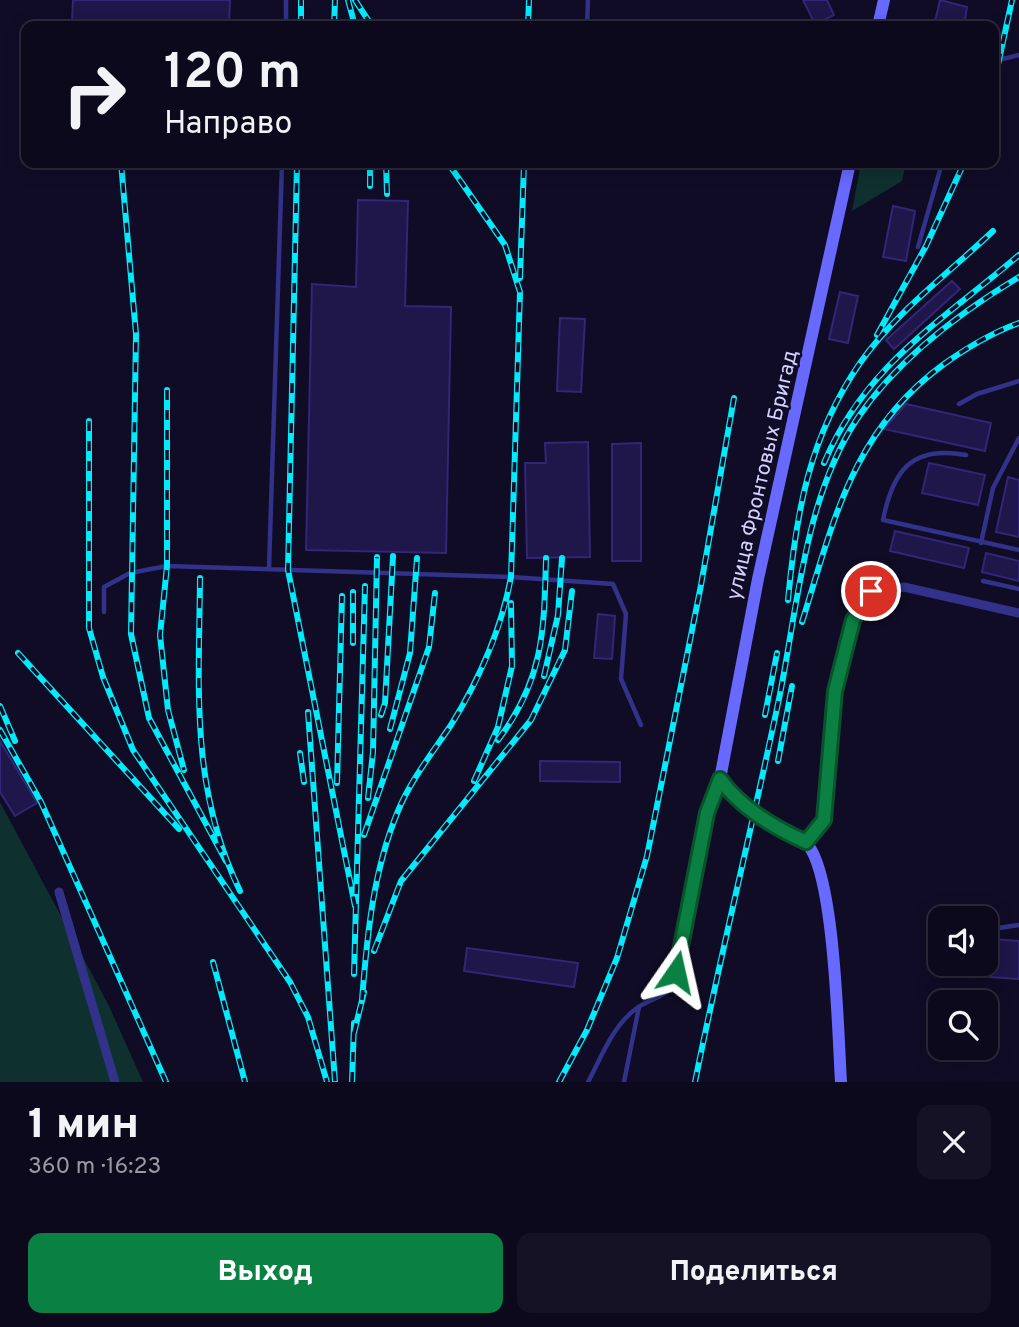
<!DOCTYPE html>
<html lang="ru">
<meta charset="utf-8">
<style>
body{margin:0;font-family:Overpass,sans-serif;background:#151225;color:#f1f3f6;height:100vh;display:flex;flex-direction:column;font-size:26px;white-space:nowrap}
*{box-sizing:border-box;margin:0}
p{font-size:23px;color:#9a9aa3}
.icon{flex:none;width:38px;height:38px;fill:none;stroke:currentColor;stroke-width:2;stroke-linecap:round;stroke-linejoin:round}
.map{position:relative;height:1082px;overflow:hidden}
.sheet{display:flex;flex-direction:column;background:#0c091c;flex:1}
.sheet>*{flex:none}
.guide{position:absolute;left:21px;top:21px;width:978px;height:147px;border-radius:14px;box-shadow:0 4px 18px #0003,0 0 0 2px #2c2a3b;background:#0c091c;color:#f1f3f6;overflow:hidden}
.tools{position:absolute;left:928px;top:906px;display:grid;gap:14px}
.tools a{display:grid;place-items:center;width:70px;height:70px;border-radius:14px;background:#0c091c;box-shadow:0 4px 18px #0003,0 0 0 2px #2c2a3b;font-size:35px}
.pin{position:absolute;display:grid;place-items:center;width:60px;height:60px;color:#fff;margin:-30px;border:4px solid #fff;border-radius:50%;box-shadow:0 2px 7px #0007}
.me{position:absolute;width:77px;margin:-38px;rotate:11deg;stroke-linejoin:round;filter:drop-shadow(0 0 5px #0008)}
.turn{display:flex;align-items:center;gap:24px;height:147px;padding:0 28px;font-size:32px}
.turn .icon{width:91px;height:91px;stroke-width:2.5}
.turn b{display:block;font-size:49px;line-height:60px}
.round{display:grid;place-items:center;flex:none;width:74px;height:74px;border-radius:14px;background:#151225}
.overview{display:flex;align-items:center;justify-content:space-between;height:119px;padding:0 28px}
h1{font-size:42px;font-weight:800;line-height:52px}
.action{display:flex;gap:14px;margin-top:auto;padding:14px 28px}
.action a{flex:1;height:80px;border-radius:14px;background:#0b8043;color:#fff;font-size:28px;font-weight:800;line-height:80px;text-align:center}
.action a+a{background:#151225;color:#f1f3f6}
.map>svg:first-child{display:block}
</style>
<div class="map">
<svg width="1019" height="1082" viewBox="0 0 1019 1082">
<rect width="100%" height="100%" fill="#100c26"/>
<!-- green -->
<path fill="#0e312f" d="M861,163H906L902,181L852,211Z
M0,802L109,1006L143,1082H0Z"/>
<!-- building -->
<path fill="#1f1649" stroke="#332578" stroke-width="2" d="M73,0H230L229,26L72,22Z
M803,0H827L834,15L815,24Z
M940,0L967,7L964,26L944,23L943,26H934Z
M358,200L408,201L405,306L451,307L446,553L306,550L312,284L356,287Z
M893,206L915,211L906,261L883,257Z
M952,281L960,289L894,349L886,340Z
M840,292L858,296L848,343L829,339Z
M560,318L585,319L581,392L557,391Z
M906,404L991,423L985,451L884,429Z
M588,442L590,557L527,558L525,463H546L545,443Z
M641,443V561H612V444Z
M929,463L985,475L978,505L922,493Z
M1008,477L1019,480V537L996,532Z
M895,531L969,548L964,568L890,551Z
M986,553L1019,561V581L982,572Z
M598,614L615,616L612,659L594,658Z
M0,741L37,803L15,816L0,792Z
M540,761L620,762V782L540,781Z
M992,939L1019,941V979L990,977Z
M467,948L578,963L574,987L464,971Z"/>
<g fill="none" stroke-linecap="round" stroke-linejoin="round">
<!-- lane -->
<path stroke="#32328a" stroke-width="4.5" d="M286,26V0
M587,26L588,0
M994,59L999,60L1019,55
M918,247L942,163
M959,404L977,394L1019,381
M966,455C912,445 893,470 883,520L1019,550
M981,543L993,488L1019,438
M269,568L282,163
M983,581L1019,589
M104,612V587L130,573L167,566L511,577L613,584L626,614L621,679L641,725
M985,930L1019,925
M979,973L980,964
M588,1082C602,1056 613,1025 637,1008C648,1000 660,999 670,989L707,813L720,780
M624,1082L639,1007"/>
<!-- street -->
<path stroke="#32328a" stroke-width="9" d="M806,842L824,820L835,691L853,620L871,591L904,587L1019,613
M59,892L115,1082"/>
<!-- secondary -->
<path stroke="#6869ff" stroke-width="12" d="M878,26L884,0
M841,1082C838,1037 835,867 805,842C800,838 792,836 786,832C762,817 737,802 720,779L758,579L850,163"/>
<defs>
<path id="rail" d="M348,0L355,26
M355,0L372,26
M121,26V23
M301,26V0
M334,26L335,0
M528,26L529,0
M994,83L1012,0
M121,163L136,334L131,634L149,718L226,861
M297,163L288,570L355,906
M386,163L387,194
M370,186V163
M520,278L524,163
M877,335L926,246L964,163
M167,390V566L160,635L168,710L184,770
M89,421V628L103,677L133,750L290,982L308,1017L327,1082
M824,463C865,365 942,321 1019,255
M200,578C199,689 190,788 240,891
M788,600C796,513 809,437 860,363C895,313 949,273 993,231
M802,622C834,520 852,431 944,364C968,347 991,333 1019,323
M353,643V592
M18,653L179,829
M544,676L558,615L562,558
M0,706L15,741
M308,712L335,1082
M381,715L385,703L393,556
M765,715L777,653
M390,729L410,653L417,558
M0,730L41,802L166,1082
M498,740C544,679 544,631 546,558
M300,753L304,782
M778,761L792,686
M474,781L498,727L512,666L511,603
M337,783L342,596
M368,798L373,752L377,557
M364,835L429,647L435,593
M374,951L401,881L531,720L565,650L572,591
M213,962L245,1082
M354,974L365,586
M362,1000C367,936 373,871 398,811C410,781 433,752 451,725C480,678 501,631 511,577L520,292L505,245L448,163
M354,1033L364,992
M352,1082L354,1023
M559,1082L587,1030L617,958L647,856L701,585L734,398
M695,1082C721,952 753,824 780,694C798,603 805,498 857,419C896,361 959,313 1019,277"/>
</defs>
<!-- rail casing -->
<use href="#rail" stroke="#00ebfc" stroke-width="6"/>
<!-- rail -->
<use href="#rail" stroke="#100c26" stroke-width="3.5" stroke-dasharray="10" stroke-linecap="butt"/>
</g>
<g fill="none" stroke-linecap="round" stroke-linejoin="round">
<defs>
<path id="route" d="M676,972L707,813L720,779C740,807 775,828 806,842L824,820L835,691L853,620L871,591"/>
</defs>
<!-- route casing -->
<use href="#route" stroke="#07532c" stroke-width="18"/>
<!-- route -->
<use href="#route" stroke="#0b8043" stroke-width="12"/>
</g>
<g text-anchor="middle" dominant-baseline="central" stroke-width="5" stroke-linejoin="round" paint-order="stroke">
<!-- street labels -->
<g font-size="21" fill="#d5d1ff" stroke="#100c26">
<text transform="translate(763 475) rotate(-77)">улица Фронтовых Бригад</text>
</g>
</g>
</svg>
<div class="tools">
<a><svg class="icon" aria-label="sound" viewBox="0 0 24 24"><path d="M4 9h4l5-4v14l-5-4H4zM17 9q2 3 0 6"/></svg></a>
<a><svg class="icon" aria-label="search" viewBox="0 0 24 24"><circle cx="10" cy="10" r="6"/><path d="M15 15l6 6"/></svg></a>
</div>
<div class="pin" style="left:871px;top:591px;background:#d93025"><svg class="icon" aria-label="arrive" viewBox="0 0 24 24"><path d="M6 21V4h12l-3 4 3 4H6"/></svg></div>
<svg class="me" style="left:676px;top:972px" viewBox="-20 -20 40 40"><path d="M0-17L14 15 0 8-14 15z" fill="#0b8043" stroke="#fff" stroke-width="4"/></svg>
<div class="guide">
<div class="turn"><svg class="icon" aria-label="right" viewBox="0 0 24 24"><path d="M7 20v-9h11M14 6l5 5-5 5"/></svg><div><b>120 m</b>Направо</div></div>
</div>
</div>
<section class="sheet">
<div class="overview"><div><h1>1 мин</h1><p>360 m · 16:23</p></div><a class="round"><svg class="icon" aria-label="close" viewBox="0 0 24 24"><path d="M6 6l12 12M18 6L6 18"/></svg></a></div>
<div class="action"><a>Выход</a><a>Поделиться</a></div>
</section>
